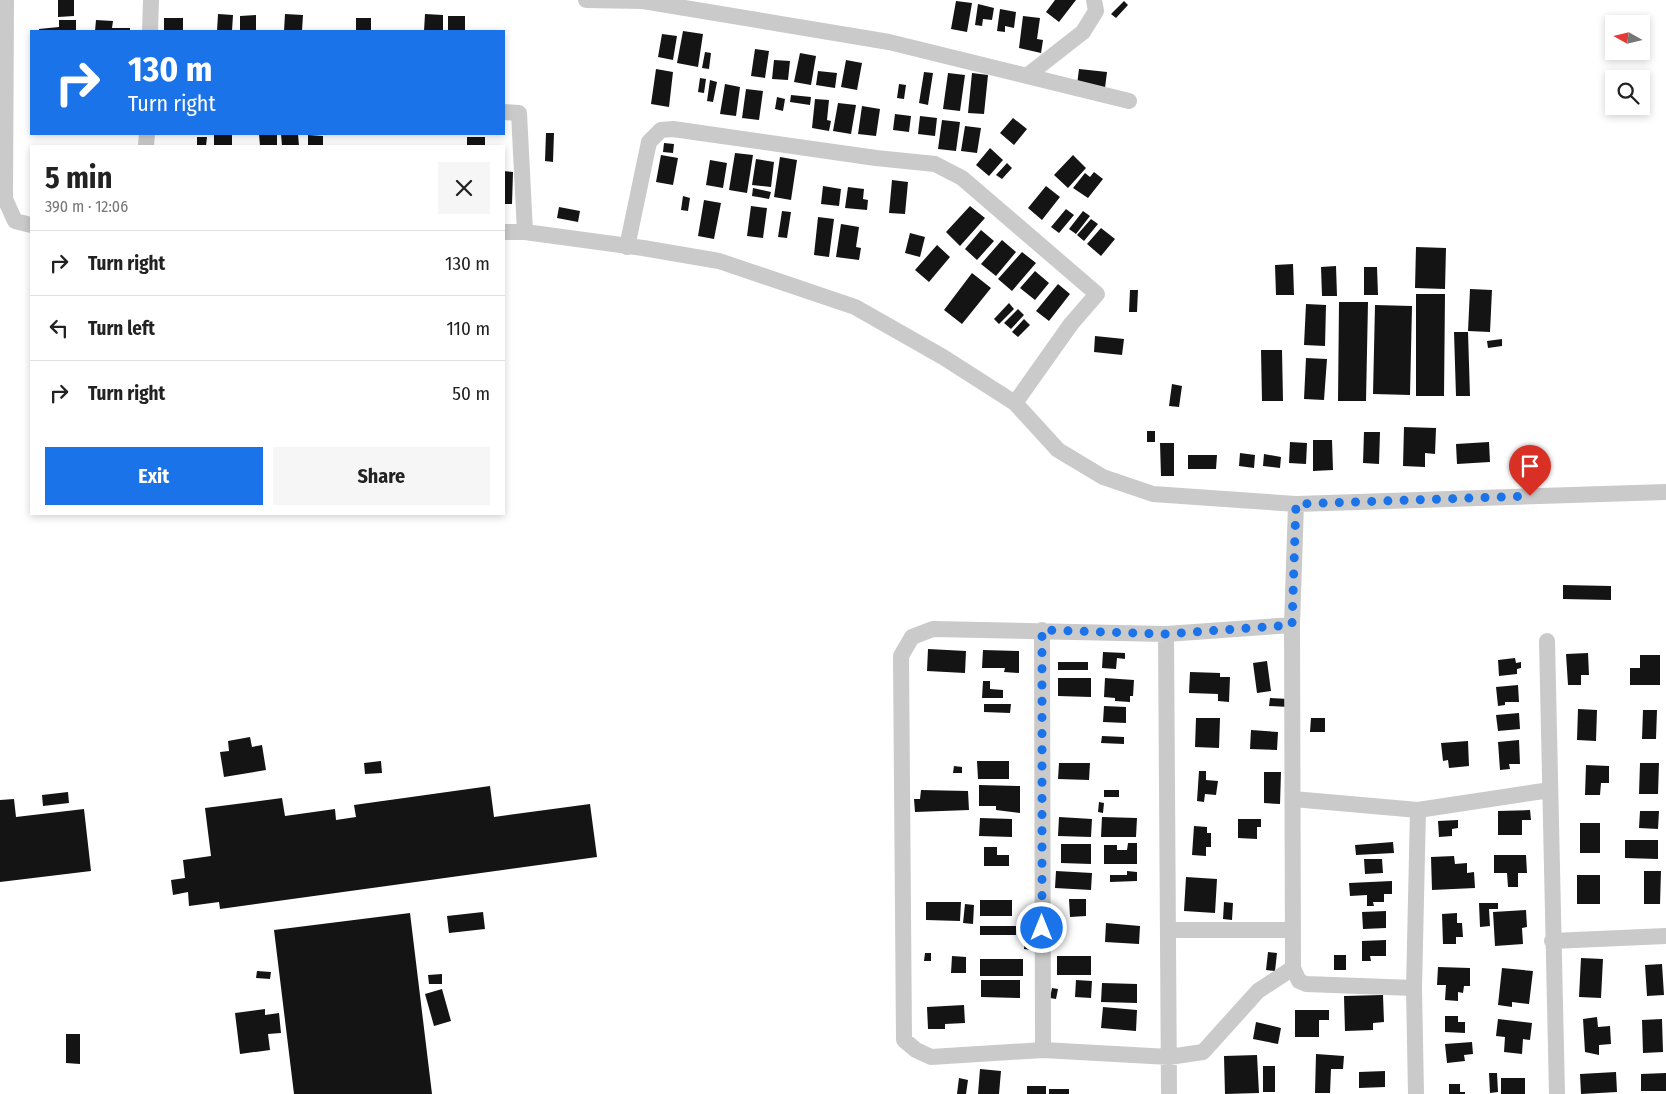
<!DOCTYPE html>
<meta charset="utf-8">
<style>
body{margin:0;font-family:"Fira Sans Condensed",sans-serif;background:#f6f6f6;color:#222;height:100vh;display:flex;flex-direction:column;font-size:19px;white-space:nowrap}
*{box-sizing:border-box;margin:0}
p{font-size:16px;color:#767676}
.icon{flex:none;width:28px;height:28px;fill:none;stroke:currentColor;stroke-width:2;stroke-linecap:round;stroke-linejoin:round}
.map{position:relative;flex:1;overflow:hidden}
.side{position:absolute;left:30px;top:145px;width:475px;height:370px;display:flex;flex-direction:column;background:#fff;border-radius:0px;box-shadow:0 2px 8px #0003}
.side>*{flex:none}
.top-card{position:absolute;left:30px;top:30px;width:475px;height:105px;border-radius:0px;box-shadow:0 2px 8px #0003;background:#1a73e8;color:#fff;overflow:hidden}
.needle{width:32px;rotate:278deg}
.buttons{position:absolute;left:1605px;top:15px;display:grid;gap:10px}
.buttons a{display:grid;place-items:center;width:45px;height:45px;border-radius:0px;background:#fff;box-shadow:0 2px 8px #0003;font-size:25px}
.pin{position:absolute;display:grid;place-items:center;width:42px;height:42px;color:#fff;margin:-51px -21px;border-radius:50% 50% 50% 0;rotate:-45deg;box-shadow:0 0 5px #0007}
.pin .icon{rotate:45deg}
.me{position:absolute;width:55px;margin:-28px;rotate:0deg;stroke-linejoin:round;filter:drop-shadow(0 0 4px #0008)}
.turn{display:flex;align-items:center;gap:18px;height:105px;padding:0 15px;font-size:22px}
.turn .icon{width:65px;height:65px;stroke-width:2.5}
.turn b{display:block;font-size:35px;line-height:42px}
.round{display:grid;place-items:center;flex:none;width:52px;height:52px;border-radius:0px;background:#f6f6f6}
.summary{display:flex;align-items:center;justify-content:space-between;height:85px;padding:0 15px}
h1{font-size:30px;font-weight:700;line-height:38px}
.cta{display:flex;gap:10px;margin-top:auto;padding:10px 15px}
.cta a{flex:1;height:58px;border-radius:0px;background:#1a73e8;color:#fff;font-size:20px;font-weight:700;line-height:58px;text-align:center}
.cta a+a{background:#f6f6f6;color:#222}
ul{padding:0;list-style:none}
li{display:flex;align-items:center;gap:15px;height:65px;padding:0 15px;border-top:1px solid #e0e0e0}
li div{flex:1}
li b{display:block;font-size:19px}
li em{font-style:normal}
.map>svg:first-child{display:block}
</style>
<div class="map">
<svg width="1666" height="1094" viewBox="0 0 1666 1094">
<rect width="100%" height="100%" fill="#fff"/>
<!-- building -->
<path fill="#141414" d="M58,0H74V16L58,17Z
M1055,0H1076L1059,22L1046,12Z
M956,1L972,3L967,32L951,29Z
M1124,1L1128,5L1116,18L1111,14Z
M978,4L994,8L992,20L983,19L982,26L975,25Z
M1000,9L1016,12L1014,28L1005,26V32L997,31Z
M218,14L233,15L232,31H217Z
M285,14L303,15L302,31H284Z
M425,14L443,15V31H424Z
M256,15V31H240V16Z
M448,16H465V31H448Z
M1023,16L1040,18L1037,39L1043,40L1041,53L1019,48Z
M164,18H183V31H164Z
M356,18H371V31H356Z
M59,20H76V31H39V29L59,27Z
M96,20L113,21L112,28H130V31H95Z
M683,31L703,34L698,67L677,63Z
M662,34L677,36L673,60L658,57Z
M755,49L769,51L765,78L751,76Z
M705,52L711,53L709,69L702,68Z
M800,53L816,56L811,85L794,82Z
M774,60L790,61L788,80L772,79Z
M846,60L862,63L857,90L841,87Z
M656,69L673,72L669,107L651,104Z
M1079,69L1107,72L1105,88L1077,85Z
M818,71L837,73L835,88L816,85Z
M924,72L933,73L928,105L919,103Z
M948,73L965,75L960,111L943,109Z
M972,73L988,75L984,114L968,113Z
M700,78L706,79L704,93L698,92Z
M710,80L717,82L713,102L707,101Z
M725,84L740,87L736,116L720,114Z
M899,84L906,85L904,99L897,98Z
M746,89L763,91L759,120L742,118Z
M791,95L811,97L810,105L790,102Z
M777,97L785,99L783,111L775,109Z
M815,99L829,100L827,120L831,121L829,131L812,128Z
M838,103L856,105L851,134L833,131Z
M862,106L880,109L876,136L858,134Z
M895,114L911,116L909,132L893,130Z
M920,116L937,118L935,136L918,134Z
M1013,118L1027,129L1014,145L1000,133Z
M942,120L960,122L956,151L938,149Z
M965,126L981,128L977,153L961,151Z
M546,133H554L553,162L545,161Z
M259,134H277V146H260Z
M281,134H298L299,146H282Z
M214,135H232V146H214Z
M308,135L323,136V146H308Z
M197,137H207L206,146H197Z
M467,137H485V146H467Z
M664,143L674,144L673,153L663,152Z
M990,148L1003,160L989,176L976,165Z
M735,153L753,155L747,193L729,190Z
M661,155L678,158L673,185L656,182Z
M1073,155L1086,168L1068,188L1054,175Z
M780,157L797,160L791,200L774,197Z
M756,159L774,162L771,187L752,185Z
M710,160L727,163L723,188L706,185Z
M1007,163L1012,168L1002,179L996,175Z
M504,171L513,172L512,204H504Z
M1094,172L1103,179L1088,198L1073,188L1085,173L1090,177Z
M892,180L908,182L905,214L889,213Z
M823,186L841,189L839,206L821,204Z
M1046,186L1060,197L1042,220L1028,208Z
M848,187L864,189L863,199L868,200L867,210L845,208Z
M753,188L771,192L769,199L752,196Z
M683,196L690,198L688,211L681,210Z
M704,200L721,203L714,239L698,236Z
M751,206L767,208L763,238L747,236Z
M970,206L985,218L960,246L946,232Z
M559,207L580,211L578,222L557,218Z
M1066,209L1074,215L1059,233L1051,227Z
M782,211L791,212L787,238L778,237Z
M1083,211L1090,216L1076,234L1069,229Z
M818,217L834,219L829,257L814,255Z
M1091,219L1098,224L1084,241L1077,235Z
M841,224L859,227L856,247L861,248L859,260L836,257Z
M1101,228L1115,239L1101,256L1087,244Z
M981,230L994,241L977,260L965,249Z
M910,233L925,237L920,257L905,253Z
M1002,240L1016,252L996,276L981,264Z
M937,245L950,257L929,282L915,270Z
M1416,247L1446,248L1445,289L1415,288Z
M1022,252L1036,263L1012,291L998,279Z
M1293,264L1294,295H1276L1275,265Z
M1336,266L1337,296H1322L1321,267Z
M1364,267H1377L1378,295H1364Z
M1035,271L1049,283L1035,300L1020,288Z
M972,273L991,288L962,324L944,310Z
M1058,284L1070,294L1049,321L1036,311Z
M1470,289L1492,290L1490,332L1468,331Z
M1130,290H1138L1137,312H1129Z
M1416,294H1445L1444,396H1416Z
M1339,302H1368L1366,401H1338Z
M1009,303L1014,309L999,324L994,319Z
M1306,304L1326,305L1325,346L1304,345Z
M1375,305L1412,306L1410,395L1373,394Z
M1018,309L1024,315L1011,329L1004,323Z
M1024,319L1030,325L1018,337L1012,332Z
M1454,332H1468L1470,396H1456Z
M1095,336L1124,339L1122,355L1094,352Z
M1502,339V346L1488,348L1487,341Z
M1261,350H1282L1283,401H1262Z
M1306,358L1327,359L1324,400L1304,399Z
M1172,384L1182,386L1179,407L1169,406Z
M1404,427L1436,428L1435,454L1425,453V467L1403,466Z
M1147,431H1155V442H1147Z
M1364,432H1380L1379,464L1363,463Z
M1313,440H1332L1333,470L1313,471Z
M1290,442L1307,443L1306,464L1289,463Z
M1489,442L1490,462L1457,464L1456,444Z
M1160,443H1174V476H1161Z
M1240,453L1255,455L1254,468L1239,466Z
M1264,454L1281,457L1280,468L1263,466Z
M1188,455H1217L1216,469H1188Z
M1563,585L1611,586V600L1563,599Z
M928,649L966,651L965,673L927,671Z
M983,650L1019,651V673L1004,672L1005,668H982Z
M1103,652L1125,653V659L1117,658L1116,669L1102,668Z
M1588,653L1589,675H1581V685H1568L1566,654Z
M1640,655H1660V685H1630V668H1640Z
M1515,658L1516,663L1521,662V668L1517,669V674L1499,676L1498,660Z
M1267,661L1271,691L1257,693L1253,663Z
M1058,662H1088V670H1058Z
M1190,672L1220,673V677H1230L1229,702L1218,701V694L1189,693Z
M1058,678H1091V697L1058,696Z
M1105,678L1134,680L1133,696H1130V702L1115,701V698L1104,697Z
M983,681H990V689L1003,690V698H982Z
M1518,685L1519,702H1505V705L1498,706L1496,687Z
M1270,698L1289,699V707L1269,706Z
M984,704H1011L1010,713L984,712Z
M1104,706L1126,707V723L1103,722Z
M1578,709L1597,710L1596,741L1577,740Z
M1643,710H1657L1656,739H1642Z
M1519,713L1520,729L1498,731L1496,715Z
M1196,718H1220L1219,748L1195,747Z
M1311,718H1325V732H1310Z
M1251,730L1278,732L1277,750L1250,749Z
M1102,736L1124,737V744L1101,743Z
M250,737L252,747L262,745L266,770L224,777L220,752L229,751L228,741Z
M1519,740L1520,764H1509L1510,769L1500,770L1498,742Z
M1468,741L1469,766L1449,768L1448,760L1443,761L1441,743Z
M381,761L382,773L365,774L364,763Z
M977,761H1009V779H978Z
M1059,763H1090L1089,780L1058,779Z
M1640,763H1659L1658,794H1639Z
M1586,765L1609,766V783H1601L1600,795H1585Z
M954,766L962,767V773H953Z
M1199,771H1206V780L1218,781L1216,795L1205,794L1204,802L1197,801Z
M1264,772H1281L1280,804L1264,803Z
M979,785L1020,786V813L996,810V806H979Z
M490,786L494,817L590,804L597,857L220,909L219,902L189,906L188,892L173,895L171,880L185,878L183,860L211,856L205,808L282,798L285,816L335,809L336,820L356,817L354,805Z
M921,790L968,791L969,810L915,812L914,799H920Z
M1104,790H1119V797H1104Z
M68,792L69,803L43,806L42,795Z
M14,799L16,817L84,809L91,871L0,882V800Z
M1099,802L1104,803L1103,813L1098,812Z
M1530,810L1531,820H1522V835H1498V811Z
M1640,811H1659L1658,829L1639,828Z
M1059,817L1092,819L1091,837L1058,836Z
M1102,817L1137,818L1136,837H1101Z
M980,818L1012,819V837L979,836Z
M1238,819H1261V827H1257V839L1238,838Z
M1458,820V828L1452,829V836L1439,837L1438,821Z
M1580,823H1600V853H1580Z
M1194,826L1207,827V833H1211V847H1206V856L1192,855Z
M1625,840H1658V859L1625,858Z
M1393,842L1394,853L1356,855L1355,845Z
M1128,843H1137V864H1104V845H1117V850H1127Z
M1061,844H1091V864L1061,863Z
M984,847H997V855H1009V866H984Z
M1494,855H1526L1527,873H1518V887H1508L1507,873H1494Z
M1454,856L1455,864L1467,863V873L1474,872L1475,888L1432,890L1431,857Z
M1364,859H1382L1383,873L1365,874Z
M1056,871L1092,873L1091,890L1055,888Z
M1127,871L1137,872V881L1110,882V875H1127Z
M1644,871H1661L1660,904H1644Z
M1577,875H1600V904H1577Z
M1186,877L1217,879L1215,913L1184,911Z
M1392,881V894H1384V902H1373L1374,906H1367V895L1350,896L1349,883Z
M1069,899H1086V916L1070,917Z
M980,900H1012V916H980Z
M926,902H961L960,921L926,920Z
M1224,902L1233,903L1232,920L1223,919Z
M1479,903H1498V909H1489L1490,926L1480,927Z
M965,904L974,905L973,924L963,923Z
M1526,910L1527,927L1522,928L1523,944L1495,946L1493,912Z
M1386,911V928L1363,929L1362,912Z
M483,912L485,929L449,933L447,916Z
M410,913L432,1094H294L274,930Z
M1457,913V923H1462L1463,937H1456V944H1443L1442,914Z
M1106,923L1140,926L1139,944L1105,942Z
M980,926H1016V935H980Z
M1025,939L1032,940V950L1024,949Z
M1386,940V956H1370L1371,961H1362V941Z
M1268,952L1277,953L1275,971L1266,970Z
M925,953H931V961H924Z
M1334,955H1346V970H1334Z
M952,956L966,957V973H951Z
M1057,956H1091V975H1057Z
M1581,958L1603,959L1601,998L1579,997Z
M980,959H1023V976H980Z
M1662,964L1664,995L1647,996L1645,965Z
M1438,967L1470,968V986H1464L1463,993L1458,992V1001L1445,1000L1446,985H1437Z
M1502,968L1533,971L1529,1004L1512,1002V1007L1498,1005Z
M257,971L271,972L270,979L256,978Z
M442,974V984H429L428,975Z
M981,980H1020V998L981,997Z
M1076,980L1092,981L1091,998L1075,997Z
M1102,983L1137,984V1003L1101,1002Z
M1052,988L1058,989L1056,999L1050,998Z
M442,989L451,1021L434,1026L425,994Z
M1383,995L1384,1022L1373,1023V1030L1345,1031L1344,996Z
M964,1005L965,1023L945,1024V1029H928L927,1007Z
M1103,1007L1137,1010L1136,1031L1101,1028Z
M265,1009V1015L279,1013L281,1033L268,1034L270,1050L240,1054L235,1013Z
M1295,1010H1329V1020H1319V1037H1295Z
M1445,1016H1458V1022H1465V1033L1445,1032Z
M1597,1017L1598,1027L1610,1026L1611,1044L1599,1045V1055L1585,1052L1583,1019Z
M1498,1019L1532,1023L1530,1040L1523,1039L1522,1054L1504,1052L1505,1037L1496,1036Z
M1662,1019L1663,1052L1643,1053L1642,1020Z
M1256,1022L1281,1028L1278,1044L1253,1039Z
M66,1034H80V1064L66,1063Z
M1472,1042L1473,1054L1464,1055L1465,1061L1447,1063L1445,1044Z
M1316,1054L1344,1056L1343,1069H1331L1330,1093H1315Z
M1257,1055L1259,1093L1225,1094L1224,1056Z
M1263,1066H1275V1092H1263Z
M980,1069L1001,1071L999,1094H978Z
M1385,1071V1087L1359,1088V1072Z
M1616,1072L1617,1092L1581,1094L1580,1074Z
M1489,1073H1497L1498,1092L1490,1093Z
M1666,1073V1091H1641V1074Z
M959,1078L968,1080L966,1094H957Z
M1501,1078H1525V1094H1501Z
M1449,1084H1460V1092H1465V1094H1449Z
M1027,1086H1046V1094H1027Z
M1049,1089H1069V1094H1049Z"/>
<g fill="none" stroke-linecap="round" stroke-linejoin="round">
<!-- minor -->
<path stroke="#cacaca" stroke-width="16" d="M6,0L5,199L15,221L31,225
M586,0L643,1L889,42L1129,101
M150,31L151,0
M1028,75L1083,32L1096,11L1094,0
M504,112L519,113L525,232
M146,146L147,134
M504,232H525L643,248L719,261L855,307L943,357L1015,403L1058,450L1103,477L1153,494L1296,504L1666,492
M627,247L649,142L661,130L673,129L876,158L935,164L962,178L1097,294L1071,324L1015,403
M1296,504L1292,625L1293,968L1299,981L1306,984L1414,988
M1042,630L1043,1050L931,1057L916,1050L904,1040L901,656L912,637L933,629L1166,634
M1547,641L1557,1094
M1293,799L1418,810
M1168,930H1293
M1552,941L1666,936
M1043,1050L1169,1057L1203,1052L1258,991L1293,968
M1169,1094L1166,634L1292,625
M1416,1094L1414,988L1418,810L1550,790"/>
</g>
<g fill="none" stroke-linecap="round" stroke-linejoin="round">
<!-- route -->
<path stroke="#1a73e8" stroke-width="9" stroke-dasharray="0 16.2" d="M1042,928V630L1166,634L1292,625L1296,504L1530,496"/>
</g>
</svg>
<div class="buttons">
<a><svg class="needle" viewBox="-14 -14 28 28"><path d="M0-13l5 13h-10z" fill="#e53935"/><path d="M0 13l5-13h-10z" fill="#767676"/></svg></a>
<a><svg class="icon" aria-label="search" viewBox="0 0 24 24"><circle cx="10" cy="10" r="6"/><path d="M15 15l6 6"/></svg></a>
</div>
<div class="pin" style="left:1530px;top:496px;background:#d93025"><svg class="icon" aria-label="arrive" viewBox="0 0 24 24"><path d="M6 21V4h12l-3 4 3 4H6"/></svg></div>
<svg class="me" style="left:1042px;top:928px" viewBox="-20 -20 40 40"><circle r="17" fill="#1a73e8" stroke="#fff" stroke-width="3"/><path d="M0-11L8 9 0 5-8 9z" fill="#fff"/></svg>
<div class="top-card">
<div class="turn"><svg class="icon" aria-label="right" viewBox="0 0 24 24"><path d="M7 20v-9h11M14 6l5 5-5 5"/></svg><div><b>130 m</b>Turn right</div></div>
</div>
<section class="side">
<div class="summary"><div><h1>5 min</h1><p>390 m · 12:06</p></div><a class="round"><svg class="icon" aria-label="close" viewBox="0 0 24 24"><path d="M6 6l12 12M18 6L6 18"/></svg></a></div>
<ul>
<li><svg class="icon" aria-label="right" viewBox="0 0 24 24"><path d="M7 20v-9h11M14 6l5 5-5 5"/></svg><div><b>Turn right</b></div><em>130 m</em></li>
<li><svg class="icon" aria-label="left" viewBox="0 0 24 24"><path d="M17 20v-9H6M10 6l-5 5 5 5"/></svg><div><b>Turn left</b></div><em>110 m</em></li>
<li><svg class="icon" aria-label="right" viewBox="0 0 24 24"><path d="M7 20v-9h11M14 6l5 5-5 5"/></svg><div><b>Turn right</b></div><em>50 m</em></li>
</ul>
<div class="cta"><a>Exit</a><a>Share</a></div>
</section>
</div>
